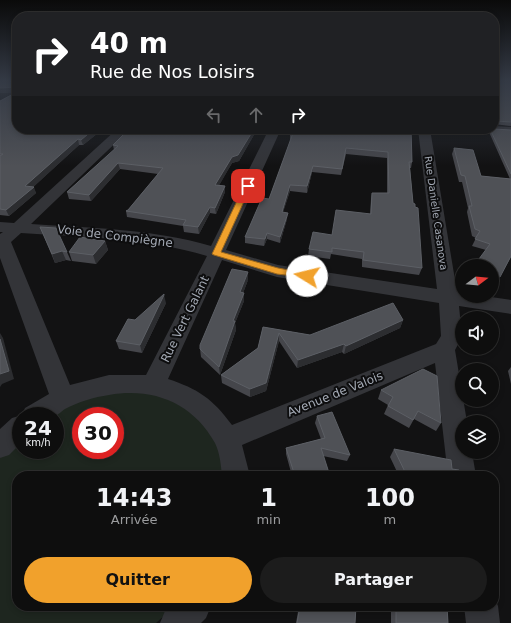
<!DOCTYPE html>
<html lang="fr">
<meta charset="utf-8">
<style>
body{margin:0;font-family:"DejaVu Sans",sans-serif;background:#1c1c1c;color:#f1f3f6;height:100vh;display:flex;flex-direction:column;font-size:15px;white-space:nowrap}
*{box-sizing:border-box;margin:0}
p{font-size:13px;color:#9b9c9e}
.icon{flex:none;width:22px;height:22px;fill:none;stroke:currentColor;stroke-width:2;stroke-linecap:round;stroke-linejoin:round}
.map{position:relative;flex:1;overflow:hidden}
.drawer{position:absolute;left:12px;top:471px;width:487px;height:140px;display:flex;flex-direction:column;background:#0e0e0e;border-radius:16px;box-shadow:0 2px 6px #0003,0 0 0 1px #2e2e2e}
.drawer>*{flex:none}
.guide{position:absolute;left:12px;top:12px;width:487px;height:122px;border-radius:16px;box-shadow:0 2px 6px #0003,0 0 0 1px #2e2e2e;background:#202124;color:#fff;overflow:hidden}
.needle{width:26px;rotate:74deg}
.fabs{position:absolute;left:455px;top:259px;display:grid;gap:8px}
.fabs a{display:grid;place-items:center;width:44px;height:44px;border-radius:50%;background:#0e0e0e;box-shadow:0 2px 6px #0003,0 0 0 1px #2e2e2e;font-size:20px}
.speed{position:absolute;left:12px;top:407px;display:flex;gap:8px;font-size:20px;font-weight:700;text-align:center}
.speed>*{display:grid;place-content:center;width:52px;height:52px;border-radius:50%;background:#0e0e0e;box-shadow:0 2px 6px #0003,0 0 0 1px #2e2e2e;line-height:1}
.speed small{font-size:10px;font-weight:400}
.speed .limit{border:6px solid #d22;background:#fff;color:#111}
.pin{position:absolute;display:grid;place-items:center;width:34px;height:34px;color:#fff;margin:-17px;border-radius:8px;box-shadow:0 2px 6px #0006}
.me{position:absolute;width:44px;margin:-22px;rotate:279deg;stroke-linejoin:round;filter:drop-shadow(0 0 3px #0008)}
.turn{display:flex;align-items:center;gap:14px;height:84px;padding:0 12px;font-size:18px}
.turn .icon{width:52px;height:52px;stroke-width:2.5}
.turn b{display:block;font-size:28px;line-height:34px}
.lanes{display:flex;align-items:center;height:38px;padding:0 12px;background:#0003;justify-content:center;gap:20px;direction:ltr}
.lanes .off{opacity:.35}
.eta{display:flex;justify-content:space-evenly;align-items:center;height:68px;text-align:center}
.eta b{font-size:24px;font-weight:700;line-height:28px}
.primary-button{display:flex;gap:8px;margin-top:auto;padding:8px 12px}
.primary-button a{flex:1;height:46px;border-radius:24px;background:#f1a12c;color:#111;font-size:16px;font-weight:700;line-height:46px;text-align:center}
.primary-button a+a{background:#1c1c1c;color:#f1f3f6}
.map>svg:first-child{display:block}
</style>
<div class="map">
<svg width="511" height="623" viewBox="0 0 511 623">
<rect width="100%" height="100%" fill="#121213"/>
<!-- green -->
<path fill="#1e261f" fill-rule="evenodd" d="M148,389L199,415L216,439L226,476H17V606H175L156,623H0V458L21,435V450H55V416H45L81,398ZM81,416H115V450H81Z"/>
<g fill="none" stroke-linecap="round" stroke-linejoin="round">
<!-- street -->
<path fill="#333438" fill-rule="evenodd" d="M494,126L511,127V133L492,132L486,129H494Z
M117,129H130L31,224C92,228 153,229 211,246L269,129H281L226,250L278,265L437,289L418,129H430L457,292L462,293V296H484L511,300V314L459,306L462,337L455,350L467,422H462V452H472L476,476H448L435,363L242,445L250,476H222C221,466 220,453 215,443C193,403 153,387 109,395C94,397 78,402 65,409C62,411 58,415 55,416C46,419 31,416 21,416V443L9,455L0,458V429L12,418L22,415L25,408L49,394L0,258V234L3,232H0V222L14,223ZM21,233C84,237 147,238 207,256L146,375H109L70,385L11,242ZM222,260L277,277L439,303L441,336L436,344L232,425C212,398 198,389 168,379Z
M494,597L498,606L500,623H466L464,606H494Z
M170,606H211L206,618L201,623H160L165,611Z"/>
</g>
<!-- wall -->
<path fill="#45464b" d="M0,79H17V129H103L83,145H79L33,187L36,193L9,216L0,215V101L16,92L0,93Z
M511,79V126L494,124Z
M129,129H260L258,133H255L239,161L232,163L219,185L225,186V192L216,214L210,213L199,234L184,232L183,226L127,217L126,211L128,210L158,174L120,169L91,201L69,199L67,192L114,150L113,145Z
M411,129L412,162L411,168H410L413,203L422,268L419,275L362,267V259L331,254L330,259L308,256L309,249L332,235L370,214L371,199L372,193H387V158L346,154L341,175L312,172L307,193L290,191L283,212L287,219L280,243L267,239L264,246L245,243V237L269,199L291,139H290V133Z
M490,129L511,130V257L496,283L492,282V266H476L479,259L486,250L472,246L476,238L472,236L467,212L468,208L462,182H459L452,154L454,148L481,176L510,179L489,132Z
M40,227L67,252L71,261L66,260L55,263Z
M105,241L108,250L96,264L72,261L69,252Z
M248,280L243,293H244V301L235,323L236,330L220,375L201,357L200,349Z
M166,303L142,353L119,349L116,341L135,320Z
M403,320L400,328L344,354L342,352L297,368L279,341L266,391L250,397L222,383L221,375L258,348L263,327L310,335Z
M511,367V384L508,371Z
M381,390L441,423L436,431L414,419L409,428L384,414L388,405L378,399Z
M317,416L350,455L347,461L323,456L330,476H292L286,454V448L321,439L315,423Z
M394,449L452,469L459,476H399L390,457Z
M299,606H356L355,623H296Z
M391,606H447L448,623H391Z"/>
<!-- shaded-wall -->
<path fill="#2c2d30" d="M17,87V92L0,93V88Z
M94,129H103L83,145L81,140Z
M254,129H255V133L239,161L232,163L216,191L215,185L232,157Z
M78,139L79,145L28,192L25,186Z
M118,163L120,169L91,201L89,195Z
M313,166L312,172L307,193V186Z
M290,185V191L281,218L282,212Z
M225,186V192L216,214L215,208Z
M34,187L36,193L9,216L6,210Z
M210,207V213L199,234L198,227Z
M288,213L287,219L280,243V237Z
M267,233V239L264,246L265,239Z
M105,241L108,250L96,264L93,255Z
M62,251L66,260L55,263L52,254Z
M248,272V280L240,301V292Z
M244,293V301L235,323L236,330L220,375L219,367L233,321Z
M164,295L166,303L142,353L140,345Z
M403,320L400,328L344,354L346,346Z
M0,333L3,338L14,379L2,384L0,387Z
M279,333V341L266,391L250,397V389Z
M344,344L342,352L297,368L298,360Z"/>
<!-- building -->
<path fill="#4f5156" stroke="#5c5f65" d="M0,79H17V87L0,88Z
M494,79H511V122L496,121L494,124Z
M17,92V129H94L81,140L78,139L25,186L34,187L6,210L0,209V156L3,154H0V101Z
M129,129H254L238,155L232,157L215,185L225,186L215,208L210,207L198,227L183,225L186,220L126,211L128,210L163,168L118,163L89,195L67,192L118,146L113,145Z
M293,129H411L412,162H409L413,203L415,204V207L418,208L422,268L363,260L364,252L332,248V252L309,249L313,232L332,235L336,210L371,214L372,193H389L388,152L346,148L342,169L313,166L307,186L290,185L282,212L288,213L280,237L267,233L265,239L245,237L262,198L269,199L293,133H290Z
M490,129H494L511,130V174Z
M454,148L473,150L481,176L511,179V256L500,277L492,274V266H478L481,260L479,259L490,244L475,239L480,231L475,229L469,206H472L465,176L461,175Z
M40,227L56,228L67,252L62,251L52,254Z
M80,237L105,241L93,255L69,252Z
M232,269L248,272L240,292L244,293L233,321H235L219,367L200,349V345Z
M164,294V295L140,345L116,341L128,319L135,320Z
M393,303L403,320L346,346L344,344L298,360L279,333L266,383L250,389L221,375L258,348L263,327L310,335Z
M0,339L9,371L0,374Z
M423,369L437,376L441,423L418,411L413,420L388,406L393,397L381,390Z
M332,412L350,455L321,448L330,476H295L286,448L325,438L317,416Z
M394,449L451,460L452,469L459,470V476H452L443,474V476H407Z
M300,606H356L355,623H297Z
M396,606H447L448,623H396Z"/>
<!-- sky -->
<linearGradient id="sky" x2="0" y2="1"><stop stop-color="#0a0a0a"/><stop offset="0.48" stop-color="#333944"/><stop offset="1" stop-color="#333944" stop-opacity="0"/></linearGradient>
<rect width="511" height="166" fill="url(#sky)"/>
<!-- route -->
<path fill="#f1a12c" stroke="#9d691d" d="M248,184L251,186L221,252L278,268L310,274V278L277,274L214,255L212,254L244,186Z"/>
<g text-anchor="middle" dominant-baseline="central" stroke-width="4" stroke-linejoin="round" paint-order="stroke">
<!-- far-street labels -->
<g font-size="10" fill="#a3a9b4" stroke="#0d0d0e">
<text transform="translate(436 213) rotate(82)">Rue Danielle Casanova</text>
</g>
<!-- street labels -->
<g font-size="12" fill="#a3a9b4" stroke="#0d0d0e">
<text transform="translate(115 236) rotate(7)">Voie de Compiègne</text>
<text transform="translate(185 319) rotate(-64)">Rue Vert Galant</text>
<text transform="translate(335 394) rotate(-22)">Avenue de Valois</text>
</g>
</g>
</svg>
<div class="fabs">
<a><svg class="needle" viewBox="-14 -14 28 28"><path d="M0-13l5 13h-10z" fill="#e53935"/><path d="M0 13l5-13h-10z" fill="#9b9c9e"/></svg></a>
<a><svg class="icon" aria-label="sound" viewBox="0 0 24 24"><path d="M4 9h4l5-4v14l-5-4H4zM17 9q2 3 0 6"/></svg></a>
<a><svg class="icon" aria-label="search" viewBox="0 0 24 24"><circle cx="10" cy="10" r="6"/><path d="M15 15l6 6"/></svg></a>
<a><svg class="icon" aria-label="layers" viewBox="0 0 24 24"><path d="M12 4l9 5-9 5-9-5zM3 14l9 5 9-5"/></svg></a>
</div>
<div class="speed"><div>24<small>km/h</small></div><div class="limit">30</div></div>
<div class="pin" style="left:248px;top:186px;background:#d93025"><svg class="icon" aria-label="arrive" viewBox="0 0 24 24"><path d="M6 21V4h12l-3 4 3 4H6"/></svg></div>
<svg class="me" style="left:307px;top:276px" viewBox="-20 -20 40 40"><circle r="19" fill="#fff"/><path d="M0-13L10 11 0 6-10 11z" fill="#f1a12c"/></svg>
<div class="guide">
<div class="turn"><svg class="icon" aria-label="right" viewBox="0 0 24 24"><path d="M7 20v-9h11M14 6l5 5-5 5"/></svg><div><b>40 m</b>Rue de Nos Loisirs</div></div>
<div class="lanes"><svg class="icon off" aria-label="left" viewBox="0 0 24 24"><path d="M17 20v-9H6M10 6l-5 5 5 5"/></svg><svg class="icon off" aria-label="ahead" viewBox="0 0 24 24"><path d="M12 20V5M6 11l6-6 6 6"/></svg><svg class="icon" aria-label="right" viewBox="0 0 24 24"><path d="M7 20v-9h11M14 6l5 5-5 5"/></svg></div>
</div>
<section class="drawer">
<div class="eta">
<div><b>14:43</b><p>Arrivée</p></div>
<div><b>1</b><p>min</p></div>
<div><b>100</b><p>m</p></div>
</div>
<div class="primary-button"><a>Quitter</a><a>Partager</a></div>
</section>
</div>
